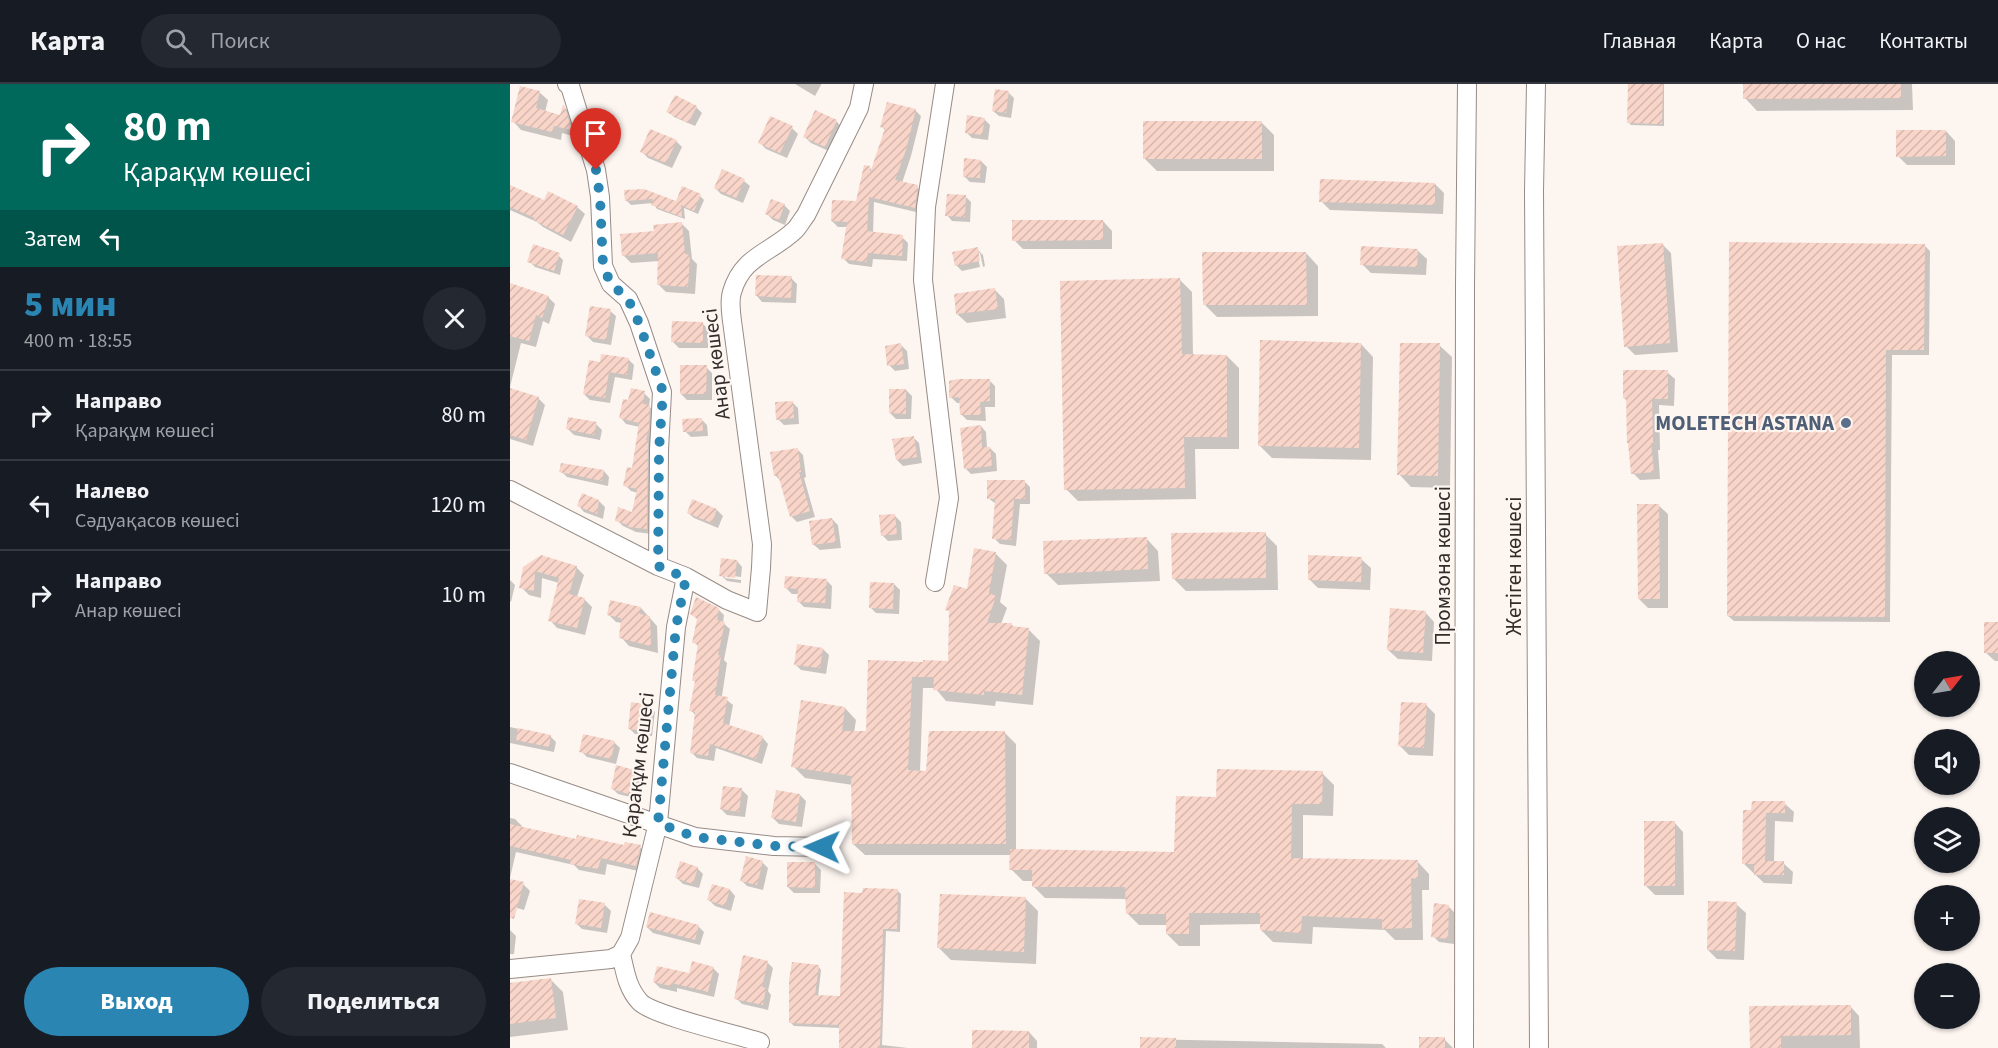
<!DOCTYPE html>
<html lang="ru">
<meta charset="utf-8">
<style>
body{margin:0;font-family:"Source Sans 3",sans-serif;background:#242831;color:#f1f3f6;height:100vh;display:flex;flex-direction:column;font-size:22px;white-space:nowrap}
*{box-sizing:border-box;margin:0}
p{font-size:20px;color:#9ea1a6}
.icon{flex:none;width:33px;height:33px;fill:none;stroke:currentColor;stroke-width:2;stroke-linecap:round;stroke-linejoin:round}
.map{position:relative;flex:1;overflow:hidden}
.sheet{display:flex;flex-direction:column;background:#171b24;width:510px}
.sheet>*{flex:none}
.hud{background:#00695c;color:#fff;overflow:hidden}
.needle{width:39px;rotate:59deg}
.fabs{position:absolute;left:1404px;top:567px;display:grid;gap:12px}
.fabs a{display:grid;place-items:center;width:66px;height:66px;border-radius:50%;background:#171b24;box-shadow:0 2px 4px #0004;font-size:30px}
.pin{position:absolute;display:grid;place-items:center;width:51px;height:51px;color:#fff;margin:-62px -26px;border-radius:50% 50% 50% 0;rotate:-45deg;box-shadow:0 0 6px #0007}
.pin .icon{rotate:45deg}
.me{position:absolute;width:66px;margin:-33px;rotate:271deg;stroke-linejoin:round;filter:drop-shadow(0 0 4px #0008)}
.turn{display:flex;align-items:center;gap:21px;height:126px;padding:0 24px;font-size:27px}
.turn .icon{width:78px;height:78px;stroke-width:2.5}
.turn b{display:block;font-size:42px;line-height:51px}
.then{display:flex;align-items:center;height:57px;padding:0 24px;background:#0003;gap:12px;font-size:22px}
.round{display:grid;place-items:center;flex:none;width:63px;height:63px;border-radius:32px;background:#242831}
.summary{display:flex;align-items:center;justify-content:space-between;height:102px;padding:0 24px}
h1{font-size:36px;font-weight:800;line-height:45px;color:#2a85b2}
.primary-button{display:flex;gap:12px;margin-top:auto;padding:12px 24px}
.primary-button a{flex:1;height:69px;border-radius:36px;background:#2a85b2;color:#fff;font-size:24px;font-weight:800;line-height:69px;text-align:center}
.primary-button a+a{background:#242831;color:#f1f3f6}
ul{padding:0;list-style:none}
li{display:flex;align-items:center;gap:18px;height:90px;padding:0 24px;border-top:2px solid #363941}
li div{flex:1}
li b{display:block;font-size:22px}
li em{font-style:normal}
header{display:flex;align-items:center;gap:36px;box-sizing:border-box;height:84px;padding:0 30px;background:#171b24;border-bottom:2px solid #363941}
header strong{font-size:28px}
nav{display:flex;gap:33px;margin-inline-start:auto;font-size:21px}
.search{width:420px;height:54px;background:#242831;display:flex;align-items:center;gap:15px;box-sizing:border-box;padding:0 21px;border-radius:33px;color:#9ea1a6;font-size:22px}
main{display:flex;flex:1;min-height:0}
.map>svg:first-child{display:block}
</style>
<header>
<strong>Карта</strong>
<div class="search"><svg class="icon" aria-label="search" viewBox="0 0 24 24"><circle cx="10" cy="10" r="6"/><path d="M15 15l6 6"/></svg>Поиск</div>
<nav><a>Главная</a><a>Карта</a><a>О нас</a><a>Контакты</a></nav>
</header>
<main>
<section class="sheet">
<div class="hud">
<div class="turn"><svg class="icon" aria-label="right" viewBox="0 0 24 24"><path d="M7 20v-9h11M14 6l5 5-5 5"/></svg><div><b>80 m</b>Қарақұм көшесі</div></div>
<div class="then">Затем<svg class="icon" aria-label="left" viewBox="0 0 24 24"><path d="M17 20v-9H6M10 6l-5 5 5 5"/></svg></div>
</div>
<div class="summary"><div><h1>5 мин</h1><p>400 m · 18:55</p></div><a class="round"><svg class="icon" aria-label="close" viewBox="0 0 24 24"><path d="M6 6l12 12M18 6L6 18"/></svg></a></div>
<ul>
<li><svg class="icon" aria-label="right" viewBox="0 0 24 24"><path d="M7 20v-9h11M14 6l5 5-5 5"/></svg><div><b>Направо</b><p>Қарақұм көшесі</p></div><em>80 m</em></li>
<li><svg class="icon" aria-label="left" viewBox="0 0 24 24"><path d="M17 20v-9H6M10 6l-5 5 5 5"/></svg><div><b>Налево</b><p>Сәдуақасов көшесі</p></div><em>120 m</em></li>
<li><svg class="icon" aria-label="right" viewBox="0 0 24 24"><path d="M7 20v-9h11M14 6l5 5-5 5"/></svg><div><b>Направо</b><p>Анар көшесі</p></div><em>10 m</em></li>
</ul>
<div class="primary-button"><a>Выход</a><a>Поделиться</a></div>
</section>
<div class="map">
<svg width="1488" height="964" viewBox="0 0 1488 964">
<defs>
<pattern id="building-hatch" width="6" height="6" patternUnits="userSpaceOnUse" patternTransform="scale(1.5)"><rect width="6" height="6" fill="#f9d5c9"/><path d="M-1 1l2-2M0 6l6-6M5 7l2-2" fill="none" stroke="#d6b7ad"/></pattern>
</defs>
<rect width="100%" height="100%" fill="#fdf5f0"/>
<!-- shadow -->
<path fill="#0003" d="M285,0H311V1L305,12Z
M1119,0H1154V42L1121,41L1119,39Z
M1235,0H1402L1403,26L1247,27L1235,14Z
M29,8L38,16L35,28L51,32L54,23L62,31L69,54L52,49L51,56L11,46L3,37Z
M498,8L504,14L501,34L489,32L483,27Z
M186,23L192,29L185,42L164,33L158,27Z
M405,26L411,32L401,72L392,99L407,103L413,109L410,129L364,118L363,150L392,153L398,159L397,177L363,175L362,183L339,180L333,174L338,143H328L322,137L347,118L359,83L362,86L376,47L372,43Z
M306,28L326,37L332,43L321,68L301,59L295,53Z
M474,35L480,41L478,56L462,54L456,48Z
M751,38L764,51V87H647L634,74Z
M282,44L288,50L277,74L256,65L250,59Z
M1436,47L1445,57V81H1397L1388,72Z
M166,57L172,63L162,84L138,74L132,68Z
M471,77L477,83L475,99L460,98L454,92Z
M234,97L240,102L233,119L211,110L205,104Z
M925,100L934,109L933,130L820,126L811,117Z
M0,102L35,117L67,123L75,130L61,158L33,143L27,138L0,126Z
M116,107L167,119L190,112L194,116L188,130L174,124L175,135L147,125L143,119L121,121L117,117Z
M455,112L461,118L460,138L442,137L437,131Z
M274,121L280,127L275,141L263,136L257,130Z
M593,137L602,147V165H513L504,156Z
M172,140L179,147L182,175L187,180L185,210L156,208L149,201V177L121,179L113,171L145,148Z
M1152,160L1161,169L1168,268L1125,271L1116,262Z
M1414,161L1420,167L1419,271H1382L1380,538L1224,537L1218,532Z
M467,165L473,171L475,182L473,183L470,169H467L470,183L452,187L446,181Z
M907,166L917,175L916,191L861,189L852,180Z
M796,169L808,182V232L707,233L694,220Z
M47,170L53,176L50,191L25,183L19,177Z
M281,194L287,200L286,219L252,218L247,212Z
M670,196L682,208L683,272H717L729,284V365H685L686,415L568,417L556,405Z
M0,201L38,213L45,220L39,240L33,237L26,263L11,259L0,303Z
M485,206L494,215L496,234L457,239L447,230Z
M100,227L106,232L101,261L83,258L77,252Z
M193,240L199,246L198,264H169L163,258Z
M851,260L863,273L861,376L762,374L749,361Z
M391,261L397,267L399,285L385,287L379,281Z
M929,261L942,273L940,404L901,403L889,390Z
M118,275L124,281L122,296L105,293L100,319L80,316L74,310L91,280Z
M196,283L202,289V316H177L171,310Z
M1157,288L1165,295L1164,322L1149,321L1150,366H1148L1150,395L1130,396L1123,389L1117,317L1114,314Z
M479,296L485,302V323H475L476,337L457,336L451,330V319H447L441,313Z
M0,305L28,314L35,321L23,362L0,355Z
M396,306L402,312L401,335H386L380,329Z
M134,309L140,315L139,322L145,329L142,450L126,448L113,442L107,436L123,430L128,409L121,407L115,401L124,386L130,343L116,340L111,334L119,318Z
M282,318L288,324L289,340L274,341L268,335Z
M191,335L197,341L198,352L181,353L175,347Z
M86,340L92,346L90,356L64,351L58,345Z
M471,342L476,348L477,364H480L486,370L487,387L461,390L455,384Z
M403,353L409,359L412,379L393,382L387,376Z
M287,365L293,371L296,393L294,394L305,433L287,438L281,432L271,397L265,391Z
M51,387H94L99,393L98,402L57,393Z
M514,397L520,403V420H510L506,462L490,460L484,454L486,420L478,414Z
M89,417L95,423L93,435L74,428L69,422Z
M183,417L207,426L213,432L208,444L184,434L178,429Z
M1148,421L1158,430V524H1138L1129,515Z
M385,432L391,438L392,456L378,457L372,451Z
M322,435L328,441L331,464L310,466L304,461Z
M755,450L767,462L768,506L676,507L663,494Z
M636,454L648,467L650,497L548,501L536,489Z
M485,469L497,481L490,518L497,524L491,540L502,541L505,544L518,545L530,557L523,621L486,617L485,622L436,617L425,604H413L410,688L417,689L494,648L506,660V766L666,770L708,714L812,689L824,701L823,732L793,731V776L908,778L919,790V806H912L913,856H885L875,846L803,843L802,860L763,858L751,846V840L690,841V862H669L657,850V841H629L617,829V815L535,814L523,802V797H513L501,785V771H355L343,760V701L295,694L283,682L335,624L346,636L344,649H357L360,578L440,579L441,529L437,525L458,507Z
M851,475L861,484L860,506L808,504L799,495Z
M227,477L232,483L231,493L215,491V494L231,496V499L217,497L211,491Z
M66,483L74,491L67,513L74,515L82,523L75,551L47,544L40,536L49,499L32,494L31,514L19,511L11,503L14,484Z
M0,496L5,501L1,518L0,517Z
M316,496L322,502L321,525L294,523L288,517L289,510H282L276,504Z
M384,500L390,506L389,530L366,529L360,523Z
M131,524L147,542L148,569L119,562L111,553L112,539L106,538L98,530Z
M208,525L214,531L213,539L220,545L214,576L217,579L212,612L223,621L219,643L253,654L258,660L252,680L206,664L204,677L187,674L181,668L186,632L181,626L186,599L184,596L189,563L184,558Z
M915,528L924,538L922,577L888,575L878,566Z
M1488,540V577H1485L1475,568Z
M313,565L319,571L316,590L291,586L285,580Z
M916,621L925,630L923,672L899,671L890,662Z
M139,622L145,628L142,652L125,650L119,644Z
M0,643L40,652L46,658L44,668L0,659Z
M104,658L110,664L106,680L77,673L71,667Z
M127,688L133,694L128,715L108,710L102,704Z
M214,703L232,706L238,712L235,733L217,731L211,725Z
M290,711L296,717L292,743L269,740L263,734Z
M1274,719L1284,728L1283,738L1265,737L1264,778L1273,779L1283,788L1282,800L1254,799L1233,779L1243,727Z
M0,734L5,735L12,742L11,744L67,757L130,763L137,770L133,788L97,780L95,791L69,786L64,781L6,768L0,794Z
M1164,738L1173,748L1174,811H1145L1136,802Z
M252,778L258,784L253,806L237,802L231,796Z
M305,780L311,786L310,809H284L278,803Z
M187,784L193,790L189,804L173,800L167,794Z
M0,796L13,800L20,807L14,826L0,822Z
M220,806L225,812L221,827L205,822L199,816Z
M388,807L391,810L390,848L376,847L372,961L398,964H330L331,944L284,942L281,939L308,882L311,886L308,913L332,914L354,810Z
M516,815L528,827L526,880L441,876L429,864Z
M1226,820L1236,829L1234,876L1207,875L1198,866Z
M95,821L101,827L97,849L72,845L66,839Z
M938,822L944,828V860L929,858L923,852Z
M188,842L194,848L190,861L143,849L137,843Z
M0,846L6,852L4,870H0Z
M257,878L263,884L258,907L261,911L258,926L232,920L226,914Z
M203,884L209,890L204,913L167,904V908L150,904L144,898L180,891Z
M40,895L53,908L58,946L0,953V901Z
M1340,922L1349,932L1350,964H1241Z
M519,948L527,957V964H463Z
M632,955L872,960L876,964H632Z
M934,955L943,964H910Z"/>
<!-- building -->
<path fill="url(#building-hatch)" d="M1118,0H1153L1152,40L1117,39Z
M1233,0H1391V14L1233,15Z
M10,2L30,7L26,24L50,31L53,21H54L62,46L44,42L42,48L1,38Z
M485,5L499,7L496,29L482,27Z
M165,11L187,22L178,39L156,28Z
M377,18L406,25L396,66L385,96L408,101L405,124L359,113L357,147L393,151L392,172L358,169L356,178L331,175L337,138L321,137L322,116L346,117L354,81L360,82V89L375,44L370,43Z
M305,26L327,36L315,63L293,53Z
M457,31L475,34L472,51L455,49Z
M260,32L283,42L270,69L248,59Z
M633,37H752V75H633Z
M140,45L167,56L156,79L130,68Z
M1386,46H1436V72L1386,73Z
M454,74L471,76L470,94L453,93Z
M212,85L235,95L226,114L204,104Z
M810,95L925,99V121L809,118Z
M0,101L34,116L38,107L68,122L53,151L23,136L25,134L0,123Z
M172,102L191,110L184,127L171,121L172,133L141,121L143,115L115,117L114,106L134,105L166,117Z
M437,110L456,111L455,133L435,132Z
M261,115L275,120L269,136L255,130Z
M502,136H593V156L502,157Z
M172,138L175,170L180,171L178,203L147,201L148,169L112,172L110,150L144,147L143,141Z
M1219,158L1415,160L1414,266H1376L1375,533L1217,532Z
M1153,159L1160,259L1114,263L1107,162Z
M23,160L50,169L44,187L17,178Z
M851,162L908,165L907,183L850,181Z
M468,163L470,177L445,182L442,168Z
M692,168H796L797,221H693Z
M246,191L282,192L281,214L245,212Z
M670,194L672,270L717,271V353H674L675,404L554,406L550,197Z
M0,199L39,212L32,234L26,231L19,257L0,252Z
M485,204L488,225L446,230L444,210Z
M80,222L101,225L96,256L75,252Z
M162,237L193,238V259L161,258Z
M750,256L851,259L849,364L748,362Z
M391,259L394,280L377,282L375,262Z
M890,259H930L928,392L887,391Z
M91,270L119,274L117,291L99,288L95,314L73,310L79,276L90,278Z
M170,281H197L196,310H170Z
M1113,286H1158V315H1142L1143,359H1141L1144,388L1121,390L1118,359H1117L1116,314H1113Z
M448,295H480V317L470,318L471,331H450L449,313L439,314V297Z
M0,304L29,313L16,356L0,351Z
M121,304L135,307L133,320L140,321L139,344L136,356L138,357L137,445L118,443L119,441L105,437L108,423L122,428L127,405L113,402L117,383L122,384L129,339L109,334L113,315L118,316Z
M379,305H396V330L379,329Z
M283,317L284,334L266,336L265,318Z
M58,333L87,338L84,351L56,345Z
M192,334L193,347L173,348L172,335Z
M471,341L472,363H480L482,382L454,385L450,344Z
M404,352L407,373L386,376L382,355Z
M288,364L291,388H289L300,427L280,433L268,391L264,392L260,368Z
M51,379L94,386L92,397L49,388Z
M477,396H515V415H504L501,456L482,455L485,415H477Z
M72,409L89,416L87,430L67,422Z
M182,415L207,425L202,439L177,429Z
M1127,420H1149L1150,515H1128Z
M385,430L387,450L371,452L369,431Z
M322,434L326,458L302,461L299,437Z
M756,448V494L662,495L661,449Z
M637,453L638,485L534,490L533,457Z
M464,464L486,468L479,509L486,512L477,539H502V542L519,544L512,611L474,607V611L423,606L424,593H402L398,686L416,687L419,647H495L496,760H342L341,692L281,683L291,616L335,623L332,647H356L358,576L413,578V576L438,577L439,527L435,526L444,501L457,505Z
M31,471L67,482L59,510L75,514L67,544L38,537L49,494L25,487L24,507L9,504L13,483Z
M798,471L852,473L851,498L798,496Z
M211,474L227,476L225,494L209,492Z
M275,492L317,495L315,519L287,518L288,505L274,504Z
M360,498L384,499L383,525L359,524Z
M186,513L209,524L207,536L215,538L208,571L211,572L205,611L218,613L213,639L253,652L246,675L200,660L198,672L180,669L185,628L179,627L185,597H182L188,560L182,559L187,535L180,530Z
M100,516L131,523L130,530L140,532L141,562L109,554L111,534L97,531Z
M880,524L916,527L913,569L877,566Z
M1474,538H1488V569H1474Z
M287,560L313,564L310,584L284,581Z
M121,618L140,621L137,647L118,645Z
M891,618L917,619L914,664L888,662Z
M8,644L41,651L39,663L6,656Z
M73,650L105,657L101,675L69,668Z
M106,681L128,687L122,711L101,705Z
M707,685L813,687L812,720H782L781,774L908,776V795L901,794L902,844L872,845V835L792,832L791,849L750,846V829H679V850H656V830H616L615,803H522V786H499L500,765L664,768L666,712L706,713Z
M213,702L232,704L229,728L210,725Z
M266,706L290,710L286,738L261,734Z
M1242,717H1275V729H1256L1255,777H1274V791H1244V780H1232L1233,726H1241Z
M1134,737H1165V802H1134Z
M0,740L66,755L67,751L114,761L115,758L131,761L126,782L91,774L88,785L60,780L61,776L0,762Z
M236,772L253,777L247,801L230,797Z
M170,777L188,783L183,800L165,794Z
M277,778H305V804L277,803Z
M0,795L14,798L4,835L0,834Z
M202,800L220,805L215,822L197,816Z
M353,804L388,805L387,845H373L370,964H329V941L279,939V896L282,878L309,881L305,911L330,912L334,808L352,809Z
M430,810L516,813L514,868L427,864Z
M69,815L95,819L91,844L65,840Z
M1198,817L1227,818L1225,867L1197,866Z
M924,819L939,821L938,855L921,853Z
M140,828L189,841L185,856L136,843Z
M233,871L258,877L252,903L256,904L253,921L224,915Z
M182,877L204,883L198,908L162,899L161,902L143,898L147,882L179,889Z
M41,894L46,934L0,940V899Z
M1341,921V951L1271,952V964H1240L1239,922Z
M462,946L519,947V964H462Z
M630,953L666,954V964H630Z
M909,953H935V964H909Z"/>
<g fill="none" stroke-linecap="round" stroke-linejoin="round">
<defs>
<path id="minor" d="M57,0L60,2L86,86L90,113L93,182L101,200L118,215L129,239L152,308L149,366L148,482
M1026,0L1024,107L1029,964
M0,406L148,482L176,493L217,516L247,528L251,484L252,460L222,237C221,228 219,217 222,208C232,172 261,169 285,146C289,142 292,136 296,131L349,24L354,0
M425,498L439,414L413,196L416,123L435,0
M0,689L185,753L264,762L312,763
M111,870L120,854L148,739L166,543L176,493
M0,885L101,875L111,870C115,887 117,904 130,918C142,931 228,951 250,958
M954,964L955,202L957,0"/>
</defs>
<!-- minor casing -->
<use href="#minor" stroke="#988b85" stroke-width="20"/>
<!-- minor -->
<use href="#minor" stroke="#fff" stroke-width="18"/>
</g>
<g fill="none" stroke-linecap="round" stroke-linejoin="round">
<!-- route -->
<path stroke="#2a85b2" stroke-width="10" stroke-dasharray="0 18" d="M86,86L90,113L93,182L101,200L118,215L129,239L153,308L149,366L148,482L176,494L166,543L148,739L185,753L264,762L312,763"/>
</g>
<!-- markers -->
<circle fill="#5c6f8a" stroke="#fdf5f0" stroke-width="2" cx="1336" cy="339" r="6"/>
<g text-anchor="middle" dominant-baseline="central" stroke-width="4.5" stroke-linejoin="round" paint-order="stroke">
<!-- street labels -->
<g font-size="21" fill="#322c2a" stroke="#fdf5f0">
<text transform="translate(206 280) rotate(-97)">Анар көшесі</text>
<text transform="translate(933 482) rotate(-90)">Промзона көшесі</text>
<text transform="translate(1004 482) rotate(-90)">Жетіген көшесі</text>
<text transform="translate(128 681) rotate(-83)">Қарақұм көшесі</text>
</g>
<!-- service labels -->
<g font-size="21" font-weight="bold" fill="#4e5e75" stroke="#fdf5f0" text-anchor="end">
<text x="1324" y="339">MOLETECH ASTANA</text>
</g>
</g>
</svg>
<div class="fabs">
<a><svg class="needle" viewBox="-14 -14 28 28"><path d="M0-13l5 13h-10z" fill="#e53935"/><path d="M0 13l5-13h-10z" fill="#9ea1a6"/></svg></a>
<a><svg class="icon" aria-label="sound" viewBox="0 0 24 24"><path d="M4 9h4l5-4v14l-5-4H4zM17 9q2 3 0 6"/></svg></a>
<a><svg class="icon" aria-label="layers" viewBox="0 0 24 24"><path d="M12 4l9 5-9 5-9-5zM3 14l9 5 9-5"/></svg></a>
<a>+</a>
<a>−</a>
</div>
<div class="pin" style="left:86px;top:86px;background:#d93025"><svg class="icon" aria-label="arrive" viewBox="0 0 24 24"><path d="M6 21V4h12l-3 4 3 4H6"/></svg></div>
<svg class="me" style="left:312px;top:763px" viewBox="-20 -20 40 40"><path d="M0-17L14 15 0 8-14 15z" fill="#2a85b2" stroke="#fff" stroke-width="4"/></svg>
</div>
</main>
